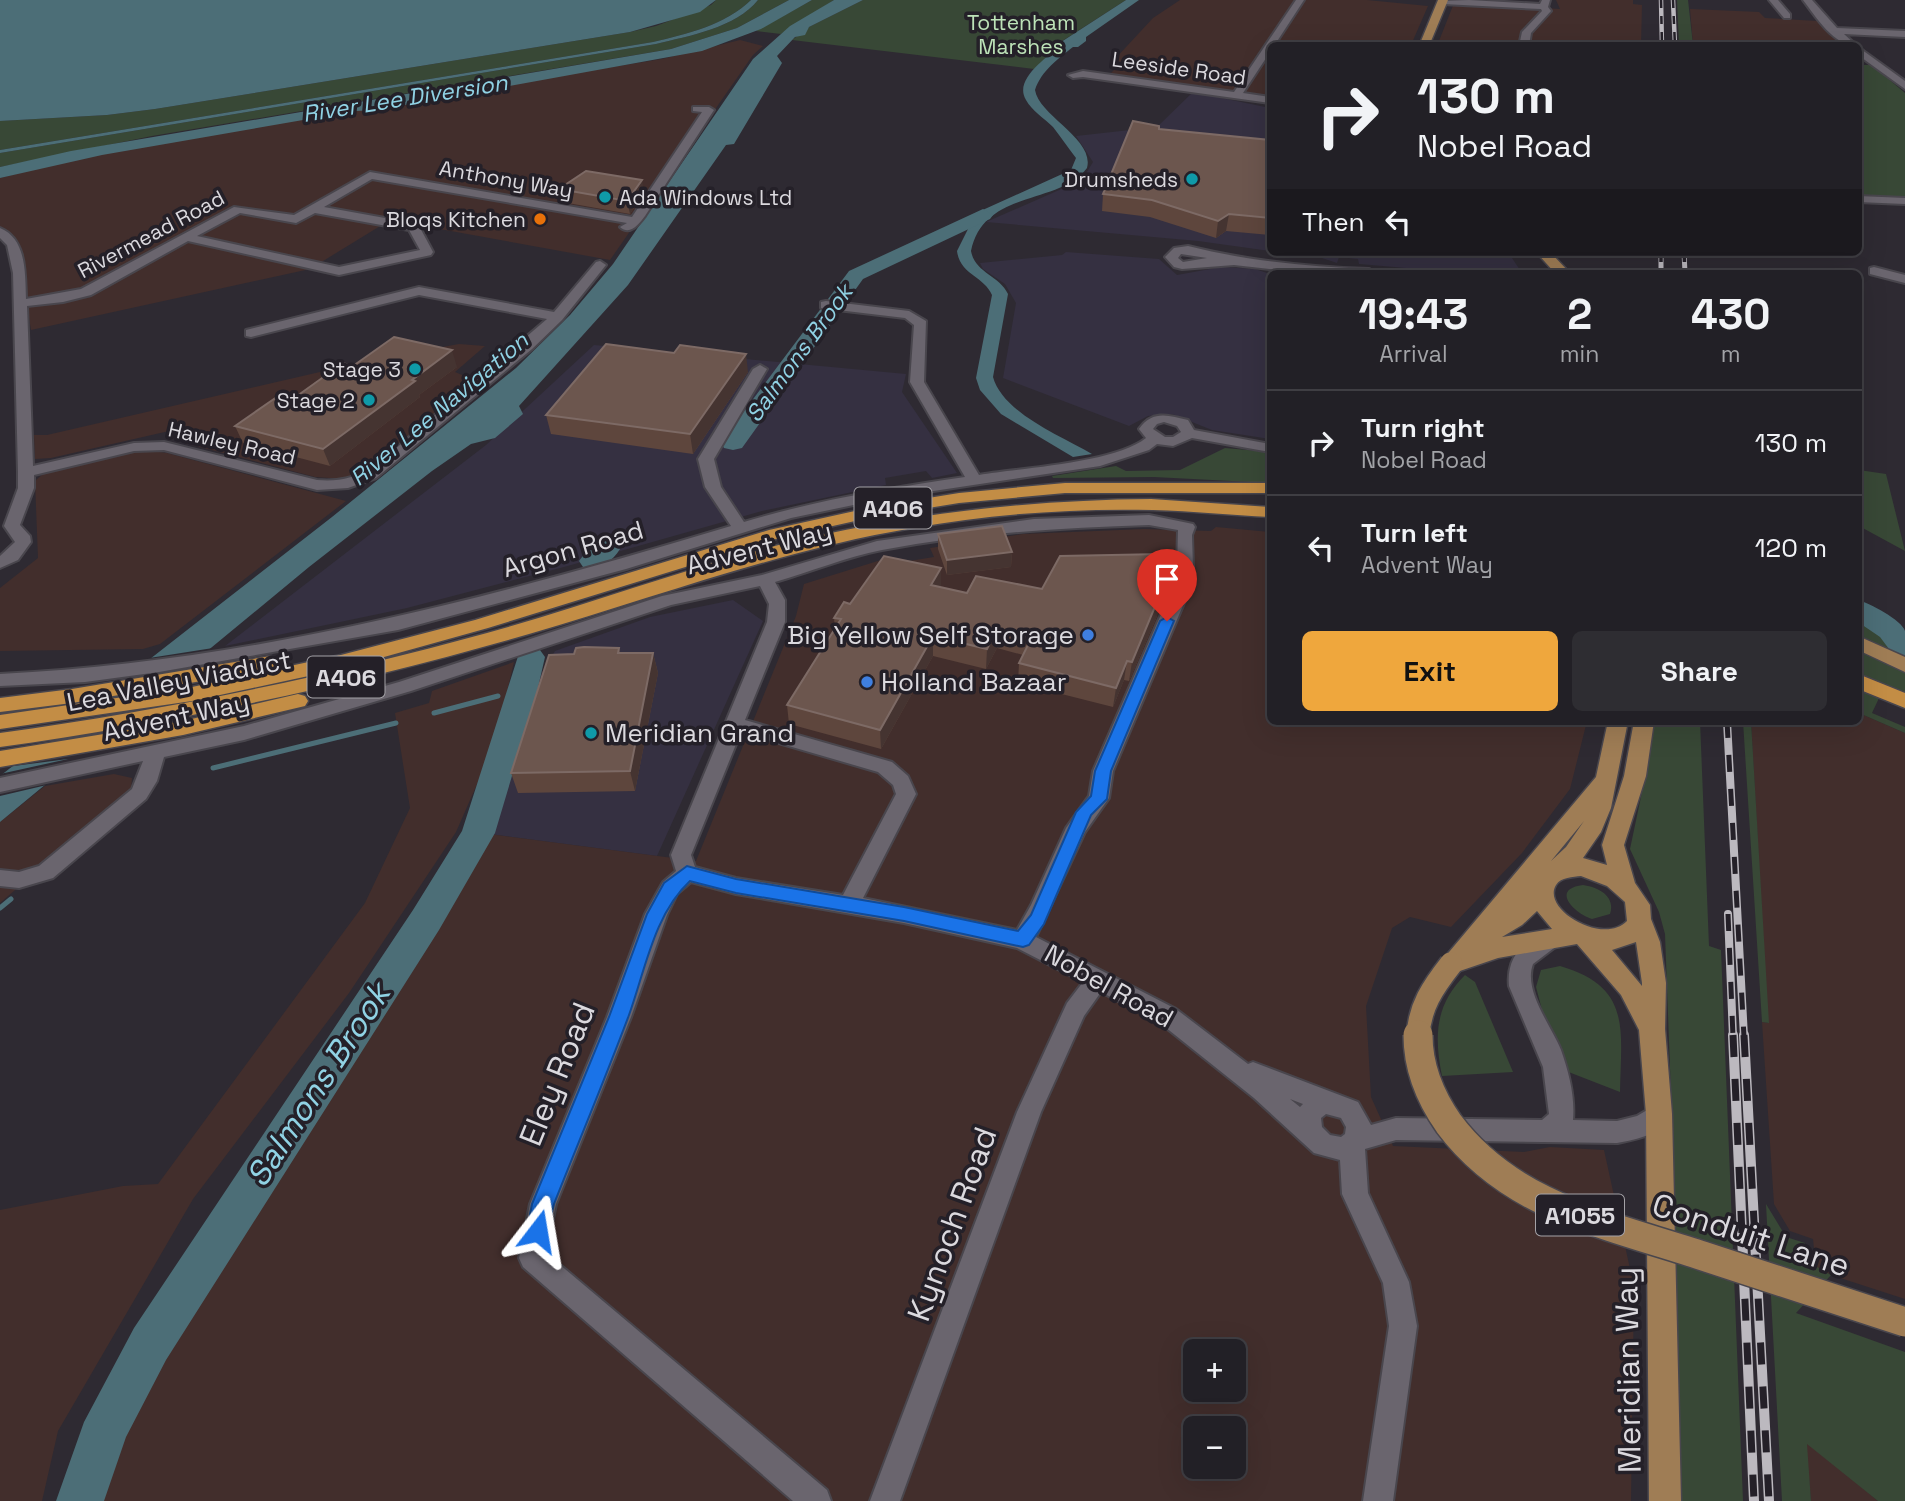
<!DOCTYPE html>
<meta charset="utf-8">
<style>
body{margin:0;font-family:"Space Grotesk",sans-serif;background:#2e2d32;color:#f1f3f6;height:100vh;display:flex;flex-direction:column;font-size:26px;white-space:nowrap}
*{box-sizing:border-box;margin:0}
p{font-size:23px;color:#a2a3a7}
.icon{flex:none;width:38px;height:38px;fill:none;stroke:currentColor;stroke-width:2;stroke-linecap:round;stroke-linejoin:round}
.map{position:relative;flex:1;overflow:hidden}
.drawer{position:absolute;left:1267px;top:270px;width:595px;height:455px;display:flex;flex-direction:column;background:#222026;border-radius:10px;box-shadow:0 7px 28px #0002,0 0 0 2px #3f3e43}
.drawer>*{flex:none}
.top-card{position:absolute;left:1267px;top:42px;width:595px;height:214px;border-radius:10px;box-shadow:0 7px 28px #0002,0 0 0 2px #3f3e43;background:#222026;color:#f1f3f6;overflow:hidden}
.controls{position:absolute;left:1183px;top:1339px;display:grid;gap:14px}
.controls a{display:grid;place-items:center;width:63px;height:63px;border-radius:10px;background:#222026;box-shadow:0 7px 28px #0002,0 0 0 2px #3f3e43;font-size:35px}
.pin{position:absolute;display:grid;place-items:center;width:60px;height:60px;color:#fff;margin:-72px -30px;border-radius:50% 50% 50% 0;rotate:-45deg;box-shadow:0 0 7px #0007}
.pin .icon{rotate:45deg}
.me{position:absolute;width:77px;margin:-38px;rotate:14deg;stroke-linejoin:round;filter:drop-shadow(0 0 5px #0008)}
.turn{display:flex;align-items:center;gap:24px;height:147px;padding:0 35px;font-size:32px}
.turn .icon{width:91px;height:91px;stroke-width:2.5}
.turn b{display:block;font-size:49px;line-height:60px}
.then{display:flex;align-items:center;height:66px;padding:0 35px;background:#0003;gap:14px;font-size:26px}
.eta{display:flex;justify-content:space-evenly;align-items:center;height:119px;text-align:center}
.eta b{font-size:42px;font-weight:600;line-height:49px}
.cta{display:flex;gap:14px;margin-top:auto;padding:14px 35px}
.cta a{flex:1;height:80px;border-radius:10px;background:#efa73d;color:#111;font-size:28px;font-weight:600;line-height:80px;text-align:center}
.cta a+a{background:#2e2d32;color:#f1f3f6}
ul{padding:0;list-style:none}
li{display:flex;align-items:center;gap:21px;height:105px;padding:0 35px;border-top:2px solid #3f3e43}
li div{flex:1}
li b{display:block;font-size:26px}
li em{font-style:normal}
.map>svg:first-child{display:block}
</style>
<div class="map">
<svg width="1905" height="1501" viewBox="0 0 1905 1501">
<rect width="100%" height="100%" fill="#2e2a32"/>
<!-- commercial -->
<path fill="#353041" d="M1193,92L1270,108V251L1198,241L986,222L1082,180L1093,162L1076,136L1157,127Z
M1066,252L1159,259L1177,275L1221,267L1255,269L1270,274V439L1212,430L1172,414L1148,416L1129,426L1003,378L1016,303L1005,284L983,269L980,263L1062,255Z
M1277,252H1508L1522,273H1465L1359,264L1358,259L1339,257L1337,263L1316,256Z
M594,345L906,374L902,392L957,473L932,478L926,471L885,478L886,485L762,511L564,567L407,608L225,646L486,445Z
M733,600L763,621L657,856L489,834L527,696L555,651L650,617Z"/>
<!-- industrial -->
<path fill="#422e2c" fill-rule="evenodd" d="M1180,0H1367L1428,6L1411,45L1270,46V98L1109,75L1122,62L1114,60L1153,18Z
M1556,0H1633V4L1642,5L1641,45L1437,46L1454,3L1560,9Z
M1690,9L1759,12L1765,18L1818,21L1846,45H1693Z
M740,40L763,46L753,55L610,260L390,220L310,269L31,330L17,242L0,227V178L91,155L207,132L662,59Z
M459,344L485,346L455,372L467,377L456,395L372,467L344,479L315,477L185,443L169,431L51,458L35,459L34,435H47L376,359Z
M144,450L167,453L346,501L160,644L143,649L0,651V588L38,558L35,481L44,473L118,453Z
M1216,527L1270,532V721H1587L1570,789L1522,853L1451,927L1410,917L1392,928L1366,1006L1371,1097L1393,1146L1524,1152L1550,1147L1604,1150L1634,1287L1631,1501H102L120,1401L489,834L696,861L796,616L804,584L881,560L884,565L934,557L930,548L1023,534L1144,529L1211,531ZM1195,1351H1234V1390H1195ZM1195,1428H1234V1466H1195Z
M514,662L495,743L456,832L349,993L193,1199L58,1431L42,1501H0V1210L123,1186L158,1184L365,903L410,808L395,713L429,703L432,691Z
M1859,713L1905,733V1299L1831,1275L1816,1267L1813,1239L1790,1231L1774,1204L1762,1022L1768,1023L1751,721H1858Z
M114,774L132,778L131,790L0,903V822L45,786Z
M1806,1443L1815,1448L1878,1501H1811Z"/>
<!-- green -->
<path fill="#384836" d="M716,0H751C725,25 687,34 653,42L0,150V121L107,115L155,109L630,32L656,26L711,5Z
M758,0H789L737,28L671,49L152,136L0,167V153L656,44C688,36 736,28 758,0Z
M812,0H834L781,34L756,31Z
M863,0H1126L1059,43L1062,45L1034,69L792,40L809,27Z
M1677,0H1688L1693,45H1679Z
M1859,65H1872L1905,93V197L1859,195Z
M1225,448L1270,452V483L1154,477L1053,478L1052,476L1116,466L1126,471L1180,470Z
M1859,470L1886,474L1905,551L1859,526Z
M1858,623L1885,636L1905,664V699L1879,698L1872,713L1905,727V733L1859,713Z
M1652,721H1700L1709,946L1721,950L1743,1501H1680L1674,1175L1665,934L1659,912L1630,849L1649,759Z
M1743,721H1751L1769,1023L1762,1022Z
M1583,885C1598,887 1616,896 1610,914L1592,919C1574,913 1550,889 1583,885Z
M1560,966C1632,987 1621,1029 1620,1092L1566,1071L1547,1029L1536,987L1541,970Z
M1465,975L1475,982L1513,1072L1442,1076C1434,1036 1435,1005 1465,975Z
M1766,1204L1786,1237L1805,1243L1806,1251L1815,1254L1817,1267L1831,1275L1796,1313L1905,1352V1501H1878L1807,1444L1811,1501H1782Z"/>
<!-- water -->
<path fill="#4c6e77" d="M0,0H716L700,12L630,32L155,109L107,115L0,121Z
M751,0H758C736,28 688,36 656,44L0,153V150L653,42C687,34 725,25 751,0Z
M789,0H812L761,29L702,51L377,110L355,111L102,155L0,178V167L71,151L671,49L737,28Z
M834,0H863L809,27L805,35L795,37L777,56L782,63L734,144L726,145L628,285L519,406L523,414L495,438L471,444L432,471L309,567L0,822V776L332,517L516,368L570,315L613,264L753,59L790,26Z
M1126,0H1139L1086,37V41L1078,47H1073C1059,58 1041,71 1035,90C1039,116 1095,139 1087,168C1058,206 984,189 971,251C975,273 999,275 1008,294L993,377C1003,413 1061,436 1092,454L1073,457L1001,414L980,390L976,378L992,295C984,276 960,275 957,251L976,213L1071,170L1076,158C1068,148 1061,137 1053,127C1044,118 1032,111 1026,100C1013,79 1048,57 1061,45L1058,44Z"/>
<!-- pier -->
<path fill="#2e2a32" d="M213,648L51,784L0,796V774L68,759L6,767L143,659Z"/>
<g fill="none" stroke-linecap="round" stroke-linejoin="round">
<!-- stream -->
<path stroke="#4c6e77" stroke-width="5" d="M434,713L498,696
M213,768L396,723
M0,908L11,899"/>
<!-- river -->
<path fill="#4c6e77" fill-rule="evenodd" d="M983,209L993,215L990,219L863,279L742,448L733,450L724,448L721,443L724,438L849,271Z
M607,541L616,543L620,549C611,563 600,571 583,567L579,561C586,551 595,544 607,541Z
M1858,600C1869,603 1902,620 1905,631C1905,639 1905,651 1905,660L1895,657L1880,637L1858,622Z
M530,647L540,650L545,657L537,692L495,833L439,930L166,1360L126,1437L104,1501H56L84,1422L134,1328L413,910L462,831L520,650Z"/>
<defs>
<path id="minor" d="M1296,0H1304L1274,46H1270V52L1243,93L1270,97V103L1083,77L1073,78L1068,75L1083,71L1234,92Z
M1469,0L1540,4L1542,0H1550L1548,7L1551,11L1531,33L1529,46H1519L1522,32L1542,11L1541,9L1443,4L1439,1Z
M1769,0H1778L1790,14V18H1784Z
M1803,0H1812L1837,28L1905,31V37L1844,34L1857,46C1834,46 1816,17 1803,0Z
M1858,47L1905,81V89L1858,55Z
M693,107H709L714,110L645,216C639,224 630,236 620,227L627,223L372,179L324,207L418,224L433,252L431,255L339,275L188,241L91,295L63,302L27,306L33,466L134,443L164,442L317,480C338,482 354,478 373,468L547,319L419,295L251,337L246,336V330L419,287L554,312L596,262L600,261L606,265L562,320L532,349L376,478L348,488L317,490L164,450L134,451L34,475V488L20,525L30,536L31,542L18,560L0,568V556L15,542L4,526L18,488V472L13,273L7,245L0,238V228C27,239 25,274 26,299L81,289L234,207L294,215L370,172L632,217L702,112L693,111ZM240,213L296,223L315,213L409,230L420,250L339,267L197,236Z
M1858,196L1905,198V204L1858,202Z
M1188,246C1248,261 1308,267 1369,269L1375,273H1307L1234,265L1182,269L1174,267L1165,257L1174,248ZM1181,254L1207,258L1183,262L1178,258Z
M1874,267L1905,275V283L1870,274V268Z
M826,301L909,311L926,321L924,382L979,475C1020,468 1115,463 1146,438L1139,429C1152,410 1168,415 1188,420L1194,430L1270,444V452L1192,438L1173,446L1157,444L1149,450L1100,466L887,498L791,518L626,569L398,630L159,672L85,682L0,686V674C249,662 493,598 731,526L705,487L698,459L753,369L760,365L767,369L714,459L721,487L744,522C817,500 890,488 965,477L910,382L914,325L905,318L821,308V302ZM1164,422L1177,426L1181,432L1173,437H1165L1153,429L1157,424Z
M1149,515L1193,524L1195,527L1192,535L1193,569L1187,596L1113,771L1109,798L1085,832L1036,937L1176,1009L1248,1064L1253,1062L1358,1102L1371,1125L1396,1118L1542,1120L1549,1114L1543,1067L1509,986C1506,957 1524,939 1550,930L1558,933L1561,939L1558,945L1533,964C1523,991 1551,1025 1561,1050C1569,1073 1575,1096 1573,1120L1617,1121L1637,1116L1659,1103L1668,1106L1671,1114C1662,1135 1638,1139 1617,1143L1396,1140L1365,1149L1368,1193L1409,1282L1417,1326L1393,1501H1363L1389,1326L1383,1283L1342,1194L1340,1160L1314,1153L1254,1098L1160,1023L1101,992L1084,1016L1041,1112L900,1501H870L1017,1112L1067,1003L1083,982L1017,948L904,923L736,894L691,882L677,894L667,915L631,1017L556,1204L546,1253L827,1490L831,1501H793L523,1267L519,1258L530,1204L607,1017L645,914L663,882L676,871L671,855L767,622L769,604L760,586L671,605L411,691L244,740L164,757L157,781L146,799L53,878L19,888L0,886V870L19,872L39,866L132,789L143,761L0,792V778L244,726L399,682L662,596L762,575L877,541L1034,519ZM1149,525L1178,530L1177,569L1169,596L1093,771L1089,796L1066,828L1031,905L1017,930L863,898L916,794L908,776L892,762L745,720L785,622V600L775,582C810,572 846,557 882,550C971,533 1059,528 1149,525ZM741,732L878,772L893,785L896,794L843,895L736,878L695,867L691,855ZM1290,1099L1303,1104L1300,1107ZM1326,1114L1341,1118L1346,1127L1345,1134L1341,1137L1330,1135L1322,1127L1321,1118Z"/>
<path id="major" d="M1438,0H1448L1429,46H1419Z
M1536,252H1550L1570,273H1555Z
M1858,636L1905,657V672L1858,650Z
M1608,721H1628L1611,808L1601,832L1583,858L1607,865L1602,845L1624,776L1634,721H1654L1646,776L1624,845L1635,883L1650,905L1651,919L1660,942L1666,983L1665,1029L1672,1114L1681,1501H1649L1646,1114L1639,1030L1621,995L1577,944L1498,958L1451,974L1442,971L1439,964L1596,777ZM1584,821L1566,847L1551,861ZM1581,876L1607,886L1625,902L1627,921C1603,946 1541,909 1556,885C1561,877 1573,877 1581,876ZM1537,911L1552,929L1502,937L1522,925ZM1636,942L1642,983V986L1612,950Z"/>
<path id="highway" d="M1065,483H1270V493H1065L959,503L873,517L779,538L488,628L341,669L192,701L0,729V715L192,687L341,655L475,620L769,530L873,507L959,493Z
M1151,499L1270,507V517C1231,515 1193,511 1153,510C1073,508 992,514 913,528C781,550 657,597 529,634C356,684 179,722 0,747V733C165,710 327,677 487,633C592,604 694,565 799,540C915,513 1032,500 1151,499Z
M271,656L278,658L281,663L278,668L72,703L0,712V698L72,689Z
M1858,674L1905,693V708L1858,689Z
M298,694L305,696L308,701L305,706L183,735L0,767V751L183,721Z"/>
</defs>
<!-- minor casing -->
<use href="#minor" stroke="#49464d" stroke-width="4"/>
<!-- major casing -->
<use href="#major" stroke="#49464d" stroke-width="3"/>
<!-- highway casing -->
<use href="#highway" stroke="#49464d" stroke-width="3"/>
<!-- minor -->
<use href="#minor" fill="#6a656e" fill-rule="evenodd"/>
<!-- major -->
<use href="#major" fill="#9f7d55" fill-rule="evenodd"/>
<!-- highway -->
<use href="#highway" fill="#c38d45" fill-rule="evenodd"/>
<defs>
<path id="rail-far3" d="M1661,0L1662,46
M1673,0L1675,46"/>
<path id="rail-far2" d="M1661,252V273
M1684,252L1685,273"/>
<path id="rail-far1" d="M1727,721L1744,1037
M1728,914L1733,1037"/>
<path id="rail" d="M1733,1035L1754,1501
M1744,1035L1769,1501"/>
</defs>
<!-- rail-far3 casing -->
<use href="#rail-far3" stroke="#bcb9bf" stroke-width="4.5"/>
<!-- rail-far2 casing -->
<use href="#rail-far2" stroke="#bcb9bf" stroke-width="5"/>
<!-- rail-far1 casing -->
<use href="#rail-far1" stroke="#bcb9bf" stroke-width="8"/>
<!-- rail casing -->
<use href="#rail" stroke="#bcb9bf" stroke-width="10"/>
<!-- rail-far3 -->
<use href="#rail-far3" stroke="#242028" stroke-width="2.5" stroke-dasharray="8" stroke-linecap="butt"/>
<!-- rail-far2 -->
<use href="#rail-far2" stroke="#242028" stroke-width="3.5" stroke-dasharray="10" stroke-linecap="butt"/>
<!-- rail-far1 -->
<use href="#rail-far1" stroke="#242028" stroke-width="5" stroke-dasharray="17" stroke-linecap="butt"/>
<!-- rail -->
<use href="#rail" stroke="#242028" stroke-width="7" stroke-dasharray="22" stroke-linecap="butt"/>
<defs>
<path id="major-bridge-far1" d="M1418,1037C1419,1007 1433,987 1451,964"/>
<path id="major-bridge" d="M1418,1035C1418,1068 1430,1097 1449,1124C1511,1207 1609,1225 1703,1256C1770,1278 1838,1300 1905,1322"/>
</defs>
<!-- major-bridge-far1 casing -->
<use href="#major-bridge-far1" stroke="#49464d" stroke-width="26" stroke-linecap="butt"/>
<!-- major-bridge casing -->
<use href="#major-bridge" stroke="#49464d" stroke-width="32" stroke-linecap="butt"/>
<!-- major-bridge-far1 -->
<use href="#major-bridge-far1" stroke="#9f7d55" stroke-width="23"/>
<!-- major-bridge -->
<use href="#major-bridge" stroke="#9f7d55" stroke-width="29"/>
</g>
<!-- wall -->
<path fill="#5e463d" d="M1159,129L1270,140V235L1226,231L1216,238L1150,217L1102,211L1103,194Z
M559,189L644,192L630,214L562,202Z
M674,353L748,372L693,454L551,434L546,415Z
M457,367L419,395L420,397L330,466L243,443L235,426L297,396Z
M938,534L1012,552L1011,567L947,575L938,549Z
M941,568V587L967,593L1042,589L1159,597L1157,616L1129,681L1124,680L1113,707L1018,683L1019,663L1023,655L997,648L986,669L933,656L881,749L789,724L787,705L835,629L834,618L850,604Z
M619,648L620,653H653L658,673L635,791L518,793L511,773L574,654Z"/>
<!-- shaded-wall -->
<path fill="#453431" d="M642,180L644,192L630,214L627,201Z
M1229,214L1226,231L1216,238L1218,221Z
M452,350L457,367L419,395L420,397L330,466L323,449Z
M746,354L748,372L693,454L690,434Z
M1012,552L1011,567L947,575V560Z
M941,568V587L931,585Z
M1159,597L1157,616L1129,681L1132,662Z
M997,629V648L986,669L987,649Z
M933,636V656L881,749L880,730Z
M653,653L658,673L635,791L630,771Z
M1127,661L1124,680L1113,707L1116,688Z"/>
<!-- building -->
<path fill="#6c564e" stroke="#7d6a65" stroke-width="2" d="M1133,121L1159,126V129L1270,140V218L1229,214L1218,221L1152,200L1103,194Z
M586,171L642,180L627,201L559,189Z
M394,337L452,350L412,380L415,381L323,449L235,426L284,392L297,396L343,363L353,366Z
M606,344L674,353L680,345L746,354L690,434L546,415Z
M1002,526L1012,552L947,560L938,534Z
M1162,554L1159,597L1132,662L1127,661L1116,688L1019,663L1032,637L997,629L987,649L933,636L880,730L787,705L841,619L834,618L844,602L850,604L884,556L941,568L931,585L967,593L976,576L1042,589L1060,556Z
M584,647L619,648L618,653H653L630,771L511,773L549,655L574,654L576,648Z"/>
<!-- route -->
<path fill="#1a73e8" stroke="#114b97" stroke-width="2" d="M1167,617L1174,621L1111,771L1107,799L1091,815L1044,924L1029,945L1023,947L904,921L736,893L690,881C654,914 645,971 629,1015C605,1079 579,1141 554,1204L545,1238L538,1241L530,1238L527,1231L532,1204L609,1017L647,914L664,883L687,866L736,879L904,907L1018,931L1031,915L1076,812L1091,796L1095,771L1160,621Z"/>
<!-- markers -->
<g fill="#0f9aa8" stroke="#242028" stroke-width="2.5">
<circle cx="1192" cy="179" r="7"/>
<circle cx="605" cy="197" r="7"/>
<circle cx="415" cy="369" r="7"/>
<circle cx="369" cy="400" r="7"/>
<circle cx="591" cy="733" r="7"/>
</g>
<circle fill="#e8710a" stroke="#242028" stroke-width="2.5" cx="540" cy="219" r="7"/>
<g fill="#3f7fe0" stroke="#242028" stroke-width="2.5">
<circle cx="1088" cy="635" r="7"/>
<circle cx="867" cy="682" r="7"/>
</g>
<g text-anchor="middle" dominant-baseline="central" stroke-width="7" stroke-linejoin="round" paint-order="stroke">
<!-- far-park labels -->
<g font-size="21" fill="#bde3b8" stroke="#242028">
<text x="1021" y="22">Tottenham<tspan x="1021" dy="24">Marshes</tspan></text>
</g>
<!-- far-street labels -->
<g font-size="21" fill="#dbd9de" stroke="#242028">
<text transform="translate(1179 68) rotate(8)">Leeside Road</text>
<text transform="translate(506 179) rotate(10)">Anthony Way</text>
<text transform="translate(151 234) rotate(-28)">Rivermead Road</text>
<text transform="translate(232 443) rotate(13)">Hawley Road</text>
</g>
<!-- far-poi labels -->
<g font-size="21" fill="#dbd9de" stroke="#242028" text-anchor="end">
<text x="1178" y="179">Drumsheds</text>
<text x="619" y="197" text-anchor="start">Ada Windows Ltd</text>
<text x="526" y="219">Bloqs Kitchen</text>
<text x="401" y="369">Stage 3</text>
<text x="355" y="400">Stage 2</text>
</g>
<!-- far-water labels -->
<g font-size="23" font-style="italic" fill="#90d2e4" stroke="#242028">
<text transform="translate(405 98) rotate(-9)">River Lee Diversion</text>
<text transform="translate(799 353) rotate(-54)">Salmons Brook</text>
<text transform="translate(439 409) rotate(-40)">River Lee Navigation</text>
</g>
<!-- shield labels -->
<g fill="#242028" stroke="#a4a2a7" stroke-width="2">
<rect x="854.5" y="487.5" width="77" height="41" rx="5"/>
<rect x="307.5" y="656.5" width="77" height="41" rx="5"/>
<rect x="1536" y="1194.5" width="88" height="41" rx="5"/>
</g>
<g font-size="24" font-weight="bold" fill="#dbd9de">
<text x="893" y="508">A406</text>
<text x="346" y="677">A406</text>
<text x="1580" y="1215">A1055</text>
</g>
<!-- street labels -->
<g font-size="26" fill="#dbd9de" stroke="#242028">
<text transform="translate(759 548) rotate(-14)">Advent Way</text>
<text transform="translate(573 549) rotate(-16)">Argon Road</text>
<text transform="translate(179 681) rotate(-11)">Lea Valley Viaduct</text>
<text transform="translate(176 717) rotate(-12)">Advent Way</text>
<text transform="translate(1109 986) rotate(29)">Nobel Road</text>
</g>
<!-- poi labels -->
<g font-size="26" fill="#dbd9de" stroke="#242028" text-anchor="start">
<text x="1074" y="635" text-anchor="end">Big Yellow Self Storage</text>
<text x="881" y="682">Holland Bazaar</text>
<text x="605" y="733">Meridian Grand</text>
</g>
<!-- near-street labels -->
<g font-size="32" fill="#dbd9de" stroke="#242028">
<text transform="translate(557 1074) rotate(-68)">Eley Road</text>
<text transform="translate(952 1224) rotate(-70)">Kynoch Road</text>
<text transform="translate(1751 1235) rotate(18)">Conduit Lane</text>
<text transform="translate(1628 1370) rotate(-91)">Meridian Way</text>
</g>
<!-- near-water labels -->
<g font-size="33" font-style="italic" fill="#90d2e4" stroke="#242028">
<text transform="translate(318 1085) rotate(-57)">Salmons Brook</text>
</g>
</g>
</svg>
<div class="controls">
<a>+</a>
<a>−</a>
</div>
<div class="pin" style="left:1167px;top:621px;background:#d93025"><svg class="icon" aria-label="arrive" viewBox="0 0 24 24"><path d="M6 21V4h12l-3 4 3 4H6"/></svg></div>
<svg class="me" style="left:538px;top:1231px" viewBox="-20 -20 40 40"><path d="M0-17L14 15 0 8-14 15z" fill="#1a73e8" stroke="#fff" stroke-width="4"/></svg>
<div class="top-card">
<div class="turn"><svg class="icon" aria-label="right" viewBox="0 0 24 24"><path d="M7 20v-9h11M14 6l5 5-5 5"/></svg><div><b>130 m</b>Nobel Road</div></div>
<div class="then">Then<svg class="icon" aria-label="left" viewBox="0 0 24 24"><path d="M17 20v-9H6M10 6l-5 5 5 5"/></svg></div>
</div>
<section class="drawer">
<div class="eta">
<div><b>19:43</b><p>Arrival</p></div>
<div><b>2</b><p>min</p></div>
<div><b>430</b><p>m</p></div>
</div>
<ul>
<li><svg class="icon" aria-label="right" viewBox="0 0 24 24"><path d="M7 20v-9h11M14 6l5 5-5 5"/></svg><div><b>Turn right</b><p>Nobel Road</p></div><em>130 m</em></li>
<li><svg class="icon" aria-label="left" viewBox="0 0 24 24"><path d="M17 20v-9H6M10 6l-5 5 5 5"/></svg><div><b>Turn left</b><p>Advent Way</p></div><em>120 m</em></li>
</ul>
<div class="cta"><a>Exit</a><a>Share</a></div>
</section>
</div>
